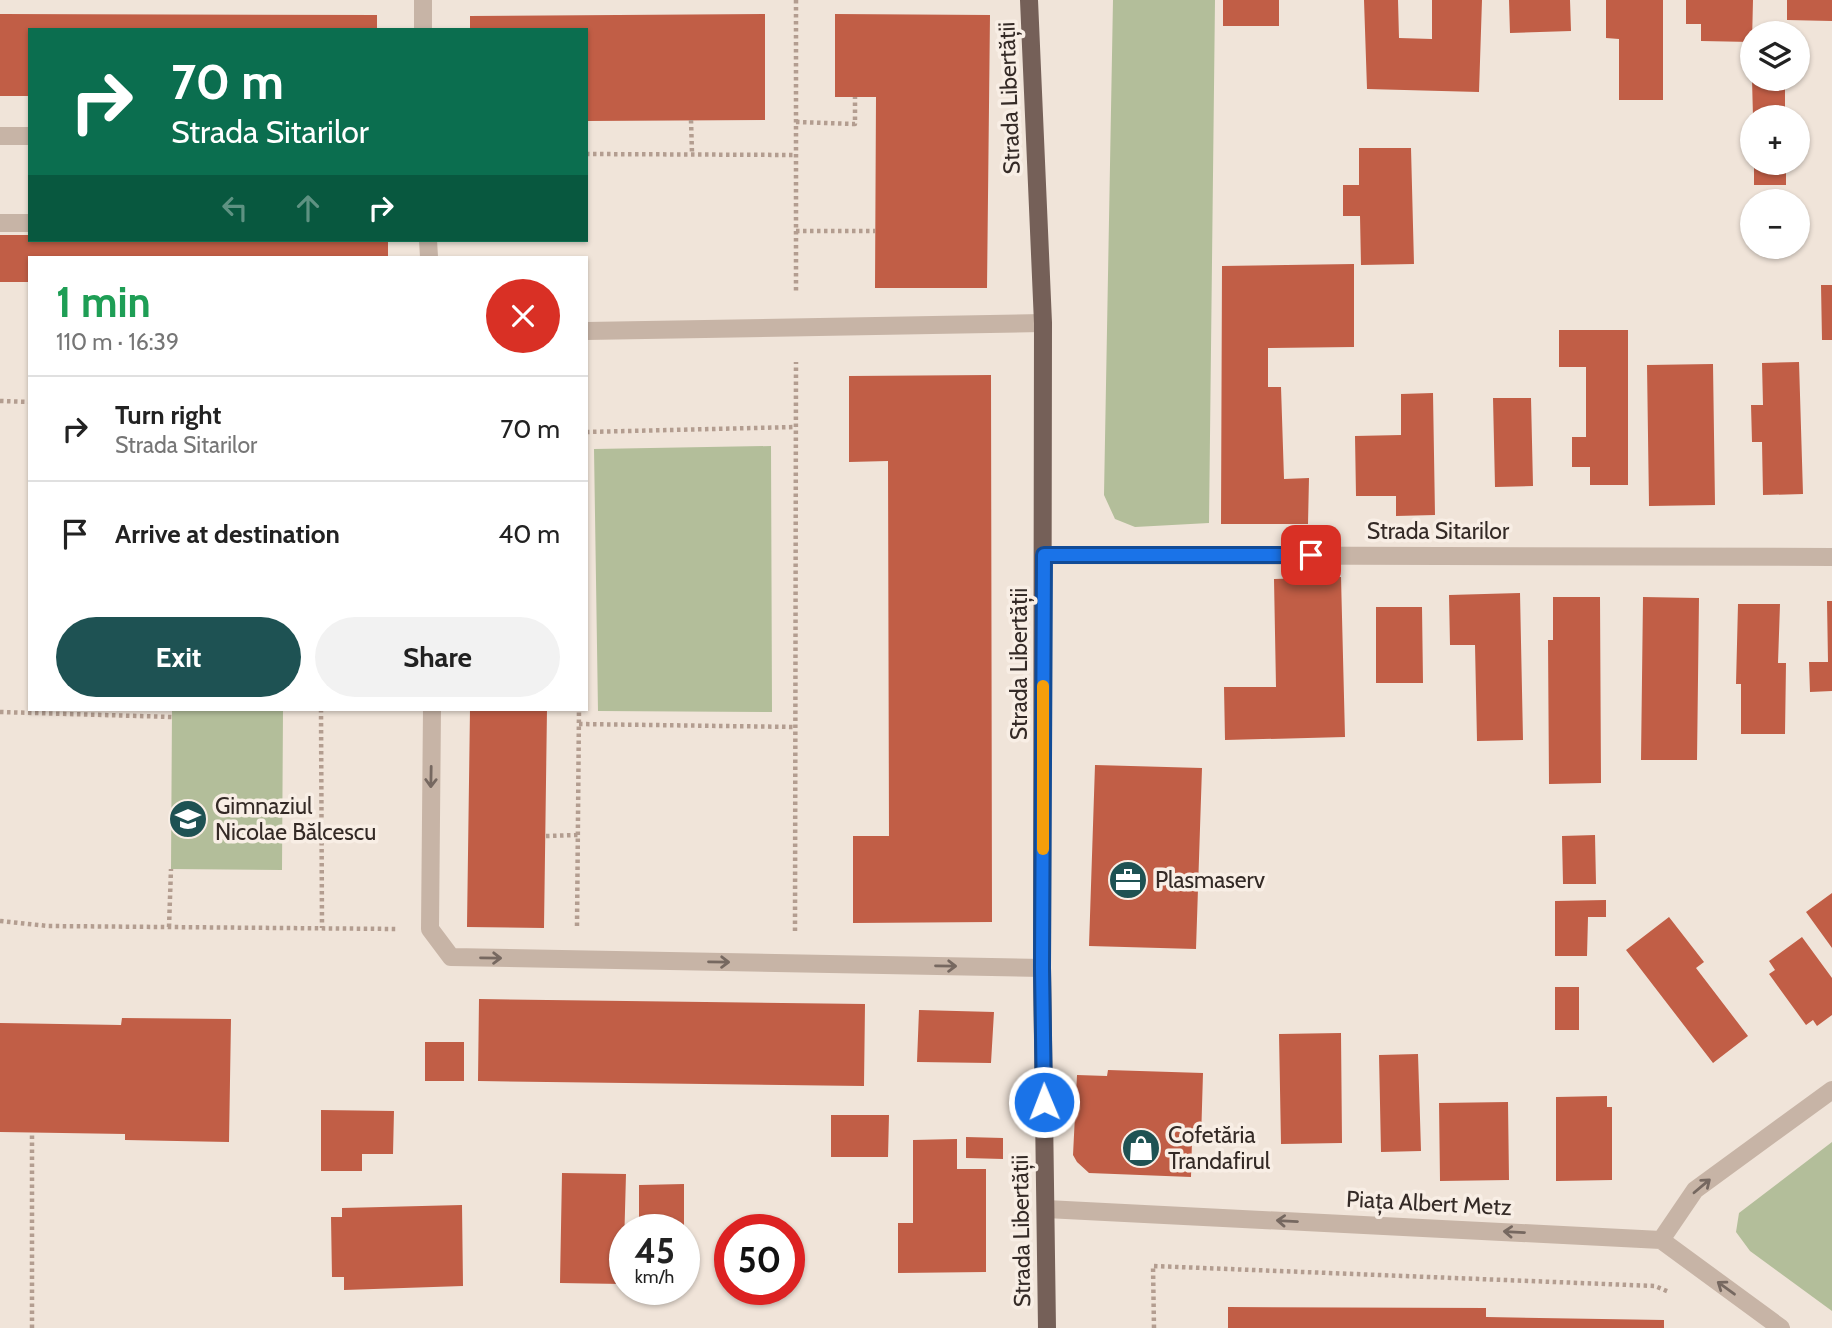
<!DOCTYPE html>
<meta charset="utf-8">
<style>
body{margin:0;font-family:Cabin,sans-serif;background:#f2f2f2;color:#222;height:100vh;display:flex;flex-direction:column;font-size:26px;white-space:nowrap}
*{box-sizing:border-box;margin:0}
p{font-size:23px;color:#767676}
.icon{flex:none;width:38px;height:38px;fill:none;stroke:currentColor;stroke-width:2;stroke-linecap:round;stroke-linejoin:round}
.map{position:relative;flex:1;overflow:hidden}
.sheet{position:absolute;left:28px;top:256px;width:560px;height:455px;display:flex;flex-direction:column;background:#fff;border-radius:0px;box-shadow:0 2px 5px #0004}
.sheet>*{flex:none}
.hud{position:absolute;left:28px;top:28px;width:560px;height:214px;border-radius:0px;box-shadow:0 2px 5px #0004;background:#0b6e4f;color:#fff;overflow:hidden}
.fabs{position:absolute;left:1740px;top:21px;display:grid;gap:14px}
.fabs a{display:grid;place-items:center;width:70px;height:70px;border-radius:50%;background:#fff;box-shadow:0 2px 5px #0004;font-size:35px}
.speed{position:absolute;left:609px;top:1214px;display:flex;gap:14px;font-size:35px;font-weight:700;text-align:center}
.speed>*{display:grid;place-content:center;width:91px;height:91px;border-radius:50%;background:#fff;box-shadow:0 2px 5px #0004;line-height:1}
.speed small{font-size:18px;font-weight:400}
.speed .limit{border:10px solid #d22;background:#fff;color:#111}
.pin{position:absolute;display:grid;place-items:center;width:60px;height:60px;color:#fff;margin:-30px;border-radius:14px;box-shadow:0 4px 10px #0006}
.me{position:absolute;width:77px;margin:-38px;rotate:359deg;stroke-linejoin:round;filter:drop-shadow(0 0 5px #0008)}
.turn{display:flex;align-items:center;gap:24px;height:147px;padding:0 28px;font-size:32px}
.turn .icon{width:91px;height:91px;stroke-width:2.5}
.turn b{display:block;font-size:49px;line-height:60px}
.lanes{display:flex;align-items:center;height:66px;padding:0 28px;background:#0003;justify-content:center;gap:35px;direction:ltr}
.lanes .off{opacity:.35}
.round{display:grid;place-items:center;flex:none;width:74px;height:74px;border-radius:37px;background:#f2f2f2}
.headline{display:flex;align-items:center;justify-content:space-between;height:119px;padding:0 28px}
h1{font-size:42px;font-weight:700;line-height:52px;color:#1e9e55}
.primary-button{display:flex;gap:14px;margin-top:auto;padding:14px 28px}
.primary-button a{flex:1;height:80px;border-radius:42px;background:#1e5253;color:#fff;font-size:28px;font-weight:700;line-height:80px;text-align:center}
.primary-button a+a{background:#f2f2f2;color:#222}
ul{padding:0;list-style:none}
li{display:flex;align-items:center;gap:21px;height:105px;padding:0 28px;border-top:2px solid #e0e0e0}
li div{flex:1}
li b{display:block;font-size:26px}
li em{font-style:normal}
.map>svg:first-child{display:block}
</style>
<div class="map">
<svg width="1832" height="1328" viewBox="0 0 1832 1328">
<rect width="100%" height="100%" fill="#f0e4d9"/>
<!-- green -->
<path fill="#b3be9a" d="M1113,0H1215L1209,523L1135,527L1115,519L1104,495Z
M771,446L772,712L598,711L594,449Z
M172,709H283L282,870L171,869Z
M1832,1142V1311L1750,1251L1736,1232L1739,1213Z"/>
<!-- building -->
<path fill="#c15e46" d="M1223,0H1279V26H1223Z
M1364,0H1398L1399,38L1432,39V0H1482L1479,92L1367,89Z
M1509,0H1570L1571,31L1510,33Z
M1606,0H1663V100H1619V39L1606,38Z
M1686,0H1753L1752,42L1701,41V24H1686Z
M1787,0H1832V21L1787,20Z
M0,14L377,15V30H30V96H0Z
M765,14V120L586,121V30H470V16Z
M835,14L990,15L987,288H875L876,97H835Z
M1752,79H1785V117H1753Z
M1359,148H1411L1414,264L1361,265L1360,216H1343V185H1359Z
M1754,163H1786V185H1754Z
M0,235H30V240H388V257H30V282H0Z
M1354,264V347L1268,348V387H1281L1284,479L1309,478L1308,524H1221L1222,266Z
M1821,285H1832V340H1822Z
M1559,330H1628V485H1590V467H1572V437H1586V367H1559Z
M1799,362L1803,494L1763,495L1762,442H1752L1751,405H1763L1762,363Z
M1713,364L1715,505L1649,506L1647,365Z
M991,375L992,922L853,923V836H889L888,461L849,462V376Z
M1433,393L1435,515L1396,516V496H1356L1355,436L1401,435V394Z
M1493,398H1531L1533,486L1495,487Z
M1341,577L1345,737L1225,740L1224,687H1276L1274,579Z
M1520,593L1523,740L1477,741L1475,645H1450L1449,595Z
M1553,597H1600L1601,783L1549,784L1548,640H1553Z
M1643,597L1699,598L1697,760H1641Z
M1827,601H1832V691L1810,692L1809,662H1828Z
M1738,604H1780L1778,663H1786L1785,734H1741V684H1736Z
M1376,607H1422L1423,683H1376Z
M470,709H547L544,928L467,927Z
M1095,765L1202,768L1196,949L1089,946Z
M1595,835L1596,884H1563L1562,836Z
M1832,893V948L1806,912Z
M1606,900V917H1588L1587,956H1555V901Z
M1669,917L1704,962L1696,968L1748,1036L1713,1063L1626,950Z
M1802,937L1832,978V1015L1817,1026L1813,1020L1806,1025L1769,974L1775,970L1769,961Z
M1555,987H1579V1030H1555Z
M479,999L865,1004L864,1086L478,1081Z
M919,1010L994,1012L991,1063L917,1062Z
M122,1018L231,1019L229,1142L125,1140V1134L0,1132V1023L121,1025Z
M1341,1033L1342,1143L1281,1144L1279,1034Z
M425,1042H464V1081H425Z
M1418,1054L1421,1151L1381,1152L1379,1055Z
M1108,1070L1203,1073L1201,1140H1192L1191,1177L1089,1173L1077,1162L1073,1155L1077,1075L1107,1076Z
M1607,1096V1107H1612V1180L1556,1181V1097Z
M1508,1102L1509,1180L1440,1181L1439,1103Z
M321,1110L394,1111L393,1154H362V1171H321Z
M831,1115H889L888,1157H831Z
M966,1137L1003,1138V1159L966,1158Z
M957,1139V1169H986V1272L898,1273V1223H913V1140Z
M562,1173L626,1174L623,1284L560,1283Z
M684,1184V1230H639V1185Z
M462,1205L463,1286L344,1290V1277H332L331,1217H342V1208Z
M1228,1307L1486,1308V1317L1664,1320V1328H1228Z"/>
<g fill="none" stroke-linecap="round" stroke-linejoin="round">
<!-- path -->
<path stroke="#b39d90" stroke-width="4.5" stroke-dasharray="3.5 3.5" stroke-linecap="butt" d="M796,0V294
M691,120L692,153
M796,122L855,124V97
M586,154L796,155
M796,231H875
M0,401L30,402
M586,432L796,427
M321,709L322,928
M0,712L172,717
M579,724L796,727
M546,836L578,835
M0,921L48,926L397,929
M577,926L579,709
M169,927L171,869
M795,931L796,362
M32,1328V1132
M1154,1328L1153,1266L1655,1286L1669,1292"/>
<!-- minor -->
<path stroke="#c7b4a6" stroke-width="18" d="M423,0V30
M0,136H30
M0,223H30
M428,240L429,257
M586,331L1043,323
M1043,555L1832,557
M432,709L430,929L451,957L1042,968
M1046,1209L1661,1240L1781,1328
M1661,1240L1695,1190L1832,1090"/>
<!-- major -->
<path stroke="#756058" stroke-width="18" d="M1029,0L1043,323L1042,968L1047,1328"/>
</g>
<!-- one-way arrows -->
<defs><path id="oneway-shaft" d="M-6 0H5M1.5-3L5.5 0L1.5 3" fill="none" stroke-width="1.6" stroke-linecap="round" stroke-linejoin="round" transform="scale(1.75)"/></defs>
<g stroke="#766860">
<use href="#oneway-shaft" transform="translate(431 777) rotate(91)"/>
<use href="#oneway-shaft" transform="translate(491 958) rotate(1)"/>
<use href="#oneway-shaft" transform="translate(719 962) rotate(1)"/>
<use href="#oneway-shaft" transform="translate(946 966) rotate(1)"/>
<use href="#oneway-shaft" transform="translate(1702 1186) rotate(-40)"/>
<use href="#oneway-shaft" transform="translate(1287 1221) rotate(-177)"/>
<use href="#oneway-shaft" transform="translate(1514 1232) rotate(-177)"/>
<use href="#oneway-shaft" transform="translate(1726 1288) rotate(-144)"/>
</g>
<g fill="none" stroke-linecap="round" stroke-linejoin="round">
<defs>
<path id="route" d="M1044,1102L1042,968L1044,555H1311"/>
</defs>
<!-- route casing -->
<use href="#route" stroke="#114b97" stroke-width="18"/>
<!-- route -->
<use href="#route" stroke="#1a73e8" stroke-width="12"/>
<!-- slow -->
<path stroke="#f59e0b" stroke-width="12" d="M1043,849V686"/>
</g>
<!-- icons -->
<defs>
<symbol id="school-disc" viewBox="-11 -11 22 22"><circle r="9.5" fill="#1e5253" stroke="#f8eee5"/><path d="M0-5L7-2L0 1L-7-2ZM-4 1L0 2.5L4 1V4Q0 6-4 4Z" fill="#fff"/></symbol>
<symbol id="office-disc" viewBox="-11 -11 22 22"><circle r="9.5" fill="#1e5253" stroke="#f8eee5"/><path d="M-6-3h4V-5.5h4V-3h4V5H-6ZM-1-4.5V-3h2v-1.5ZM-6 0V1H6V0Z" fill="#fff"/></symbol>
<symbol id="shop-disc" viewBox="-11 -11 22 22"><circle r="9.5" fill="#1e5253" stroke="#f8eee5"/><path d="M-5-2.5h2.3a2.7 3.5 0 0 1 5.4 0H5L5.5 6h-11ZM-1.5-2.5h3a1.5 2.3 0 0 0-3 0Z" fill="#fff"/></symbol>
</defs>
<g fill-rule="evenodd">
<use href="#school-disc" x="166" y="797" width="44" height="44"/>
<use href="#office-disc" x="1106" y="858" width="44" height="44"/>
<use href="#shop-disc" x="1119" y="1126" width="44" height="44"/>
</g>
<g text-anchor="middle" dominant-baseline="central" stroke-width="7" stroke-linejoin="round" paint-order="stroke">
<!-- street labels -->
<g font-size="23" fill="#342a26" stroke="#f8eee5">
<text transform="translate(1009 98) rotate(-92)">Strada Libertății</text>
<text x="1438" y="531">Strada Sitarilor</text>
<text transform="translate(1019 664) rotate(-90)">Strada Libertății</text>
<text transform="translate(1429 1203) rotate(3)">Piața Albert Metz</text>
<text transform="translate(1021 1231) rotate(-91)">Strada Libertății</text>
</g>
<!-- poi labels -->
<g font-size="23" fill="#342a26" stroke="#f8eee5" text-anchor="start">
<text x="215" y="806">Gimnaziul<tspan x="215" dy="26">Nicolae Bălcescu</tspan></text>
<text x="1155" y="880">Plasmaserv</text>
<text x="1168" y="1135">Cofetăria<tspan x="1168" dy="26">Trandafirul</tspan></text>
</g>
</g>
</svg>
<div class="fabs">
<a><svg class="icon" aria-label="layers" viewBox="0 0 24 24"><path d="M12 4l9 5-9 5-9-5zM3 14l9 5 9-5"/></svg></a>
<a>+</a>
<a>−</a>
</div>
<div class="speed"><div>45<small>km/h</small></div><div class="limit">50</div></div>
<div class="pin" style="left:1311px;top:555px;background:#d93025"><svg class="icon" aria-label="arrive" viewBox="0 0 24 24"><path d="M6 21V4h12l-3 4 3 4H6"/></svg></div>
<svg class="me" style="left:1044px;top:1102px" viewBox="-20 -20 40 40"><circle r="17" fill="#1a73e8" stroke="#fff" stroke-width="3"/><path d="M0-11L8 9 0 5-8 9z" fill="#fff"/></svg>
<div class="hud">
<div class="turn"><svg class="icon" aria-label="right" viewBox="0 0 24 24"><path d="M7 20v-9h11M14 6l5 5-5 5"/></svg><div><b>70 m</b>Strada Sitarilor</div></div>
<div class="lanes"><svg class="icon off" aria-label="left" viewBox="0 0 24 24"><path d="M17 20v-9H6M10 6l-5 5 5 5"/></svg><svg class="icon off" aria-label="ahead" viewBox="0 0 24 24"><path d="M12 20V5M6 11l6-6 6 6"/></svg><svg class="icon" aria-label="right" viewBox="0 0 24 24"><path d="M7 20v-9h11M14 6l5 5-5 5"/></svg></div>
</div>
<section class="sheet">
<div class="headline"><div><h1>1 min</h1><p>110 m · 16:39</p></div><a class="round" style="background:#d93025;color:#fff"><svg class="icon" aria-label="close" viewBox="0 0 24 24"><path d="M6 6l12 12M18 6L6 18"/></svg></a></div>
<ul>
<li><svg class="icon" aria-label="right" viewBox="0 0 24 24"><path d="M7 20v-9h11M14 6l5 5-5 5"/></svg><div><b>Turn right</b><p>Strada Sitarilor</p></div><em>70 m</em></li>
<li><svg class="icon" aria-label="arrive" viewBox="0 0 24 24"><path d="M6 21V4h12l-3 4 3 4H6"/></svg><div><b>Arrive at destination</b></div><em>40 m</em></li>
</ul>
<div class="primary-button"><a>Exit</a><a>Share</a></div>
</section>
</div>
